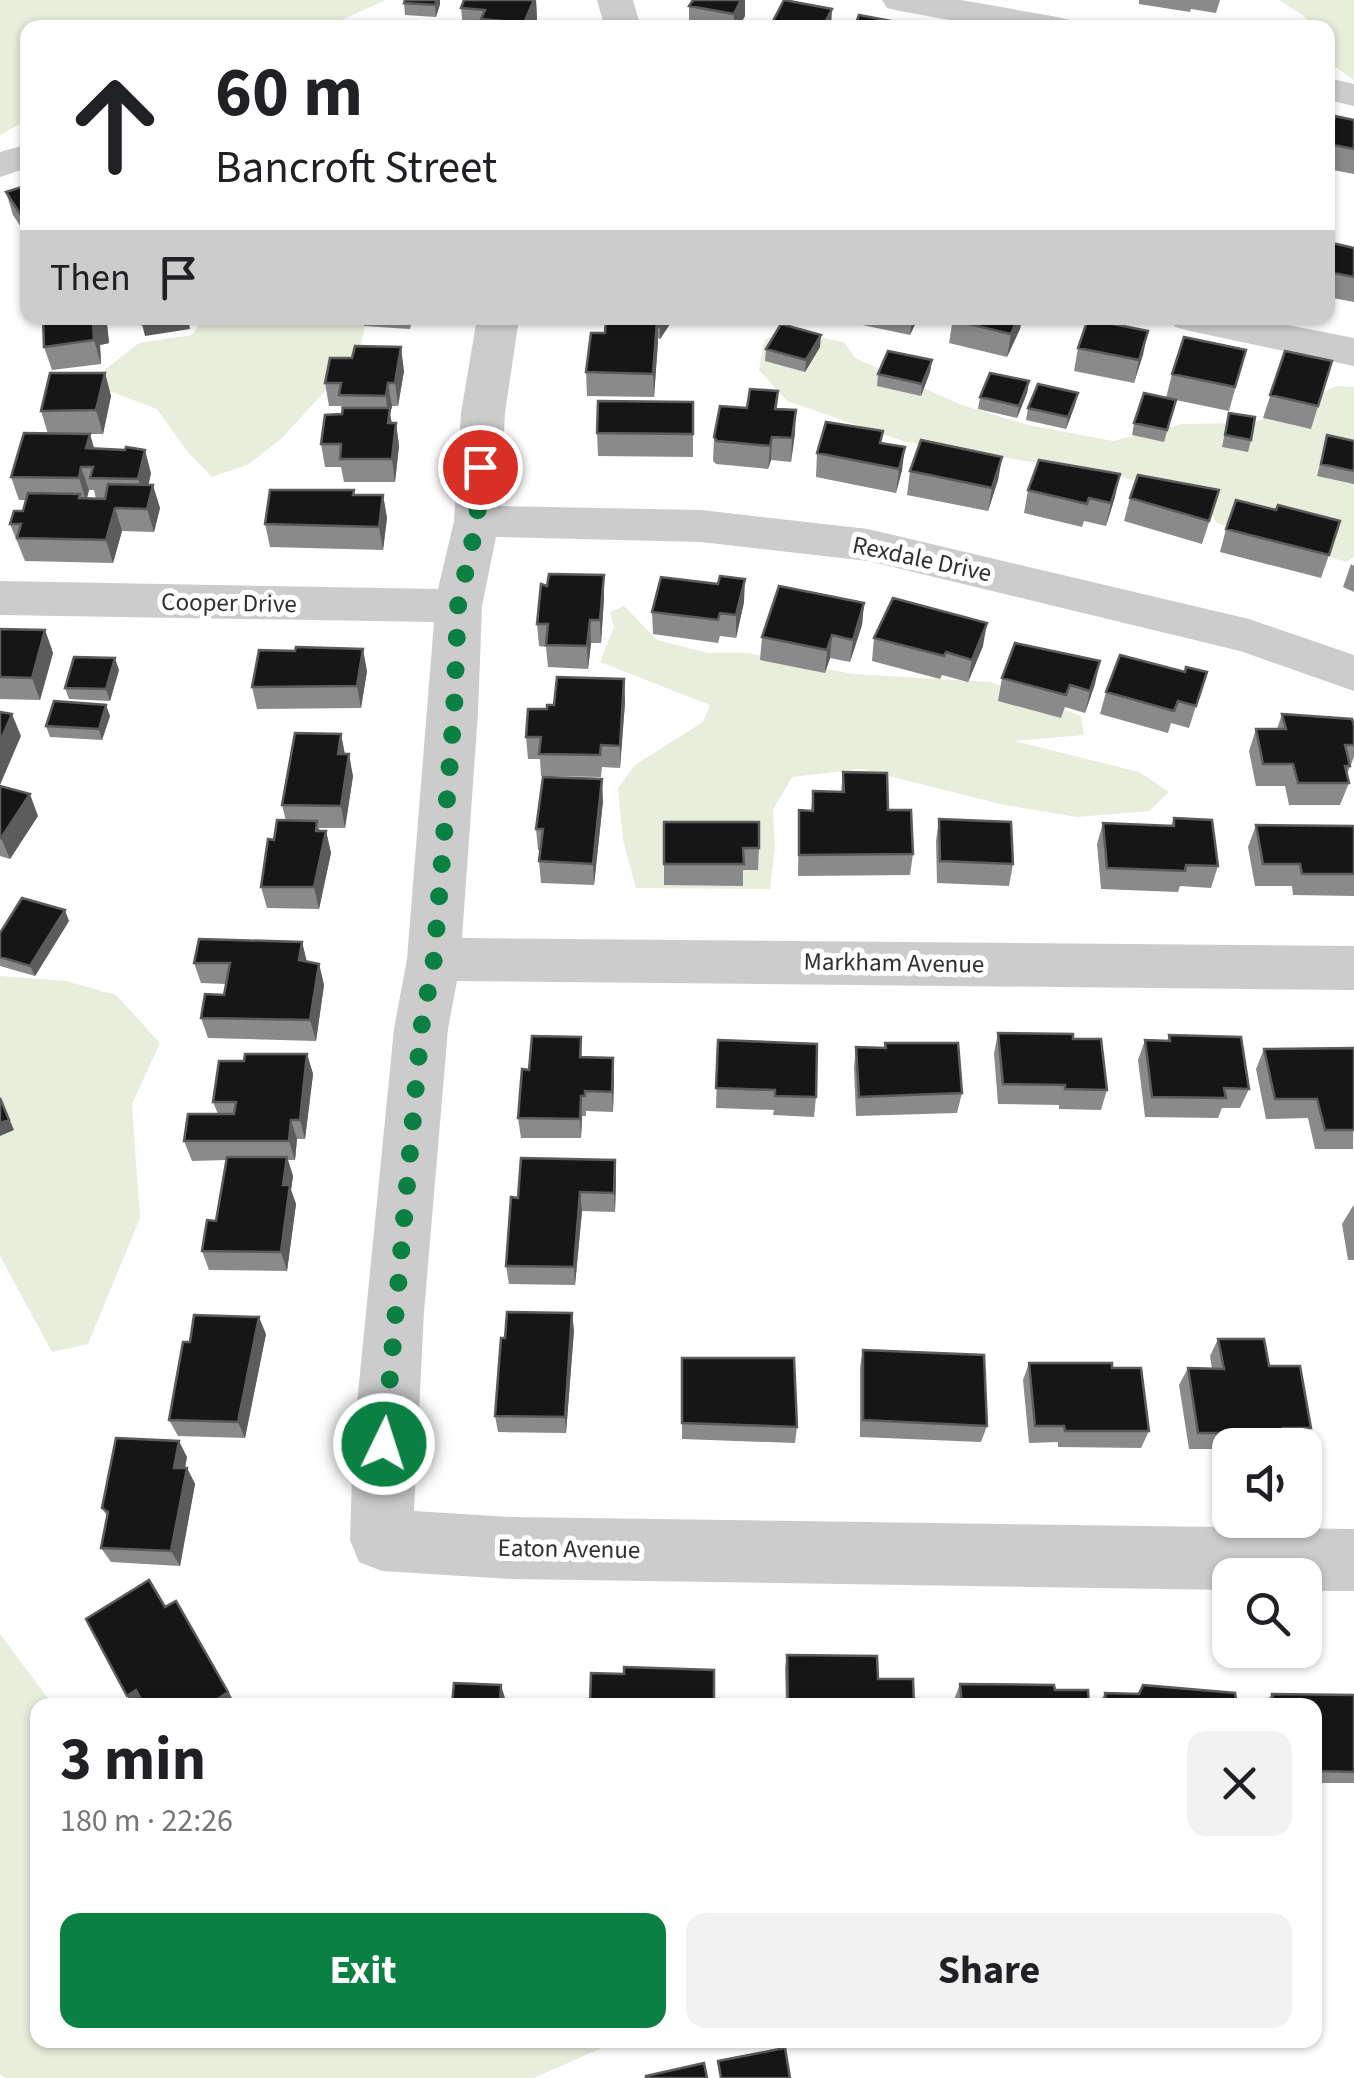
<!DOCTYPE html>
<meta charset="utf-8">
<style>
body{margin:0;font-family:"Source Sans 3",sans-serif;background:#f2f2f2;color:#202124;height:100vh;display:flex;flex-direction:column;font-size:38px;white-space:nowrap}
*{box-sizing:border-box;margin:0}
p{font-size:32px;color:#757577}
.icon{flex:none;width:55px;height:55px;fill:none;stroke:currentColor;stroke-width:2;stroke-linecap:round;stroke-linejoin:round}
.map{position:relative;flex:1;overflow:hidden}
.side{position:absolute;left:30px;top:1698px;width:1292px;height:350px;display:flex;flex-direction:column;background:#fff;border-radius:20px;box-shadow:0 2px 8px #0004}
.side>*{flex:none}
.banner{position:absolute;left:20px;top:20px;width:1315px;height:305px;border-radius:20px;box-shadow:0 2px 8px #0004;background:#fff;color:#202124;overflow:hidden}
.tools{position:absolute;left:1212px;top:1428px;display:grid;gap:20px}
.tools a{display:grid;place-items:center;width:110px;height:110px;border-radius:20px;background:#fff;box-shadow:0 2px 8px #0004;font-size:50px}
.pin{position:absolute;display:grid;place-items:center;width:85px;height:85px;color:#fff;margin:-42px;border:5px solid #fff;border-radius:50%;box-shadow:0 2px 10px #0007}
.me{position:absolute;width:110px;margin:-55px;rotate:4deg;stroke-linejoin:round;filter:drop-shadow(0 0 8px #0008)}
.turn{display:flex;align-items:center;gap:35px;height:210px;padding:0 30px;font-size:45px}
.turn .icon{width:130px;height:130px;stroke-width:2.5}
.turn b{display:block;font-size:70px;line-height:85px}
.then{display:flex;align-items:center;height:95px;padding:0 30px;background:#0003;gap:20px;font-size:38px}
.round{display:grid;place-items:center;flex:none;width:105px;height:105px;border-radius:20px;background:#f2f2f2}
.summary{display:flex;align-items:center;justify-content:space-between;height:170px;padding:0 30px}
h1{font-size:60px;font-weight:700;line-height:75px}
.button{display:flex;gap:20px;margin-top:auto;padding:20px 30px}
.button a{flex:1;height:115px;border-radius:20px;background:#0b8043;color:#fff;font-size:40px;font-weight:700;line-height:115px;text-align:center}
.button a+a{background:#f2f2f2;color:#202124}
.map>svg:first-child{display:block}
</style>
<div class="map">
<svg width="1354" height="2078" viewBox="0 0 1354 2078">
<rect width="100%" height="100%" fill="#fff"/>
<!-- green -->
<path fill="#e7eedc" d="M0,0H386L326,27L28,28L27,120L0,135Z
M1279,0H1354V80L1328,62V28L1309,27L1305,17Z
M204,318H367L358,355L281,439L249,464L212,477L187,451L157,409L88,383L139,343L192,335Z
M790,329L845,343L855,358L962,405L1028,425L1113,441L1182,424L1254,423L1337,386L1354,387V557L1346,562L1217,523L1205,500L1114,475L906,442L787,401L759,370L764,340Z
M624,606L657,640L708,653H748L853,674L991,682L1081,716L1084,735L1014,741L1139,772L1169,792L1149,811L1077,817L1000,804L861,769L792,777L773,810L775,846L770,889L636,888L623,840L618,788L635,765L703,722L710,705L600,662L614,627L610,612Z
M0,976L66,981L116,995L160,1043L132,1104L140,1218L88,1344L52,1352L0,1256Z
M0,1634L53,1705H38V2040H620L534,2078H6L0,2074Z"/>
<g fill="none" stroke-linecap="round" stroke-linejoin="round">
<!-- minor -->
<path fill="#ccc" fill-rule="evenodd" d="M597,0H633L641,28H605Z
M882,0H961L1057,17L1070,20L1075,28H993L900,11L887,8Z
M1328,78L1354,84V106L1328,100Z
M28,144V168L0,177V152Z
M477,318H519L505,413L500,506L701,510L868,529L1249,619L1354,655V691L1240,651L868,561L701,542L496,537L482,606L478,713L462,938L1354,946V990L457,981L448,1029L424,1312L414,1511L512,1517L1354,1529V1591H1305V1575H1230V1590L512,1579L382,1571L359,1562L350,1540L353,1444L394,1029L407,959L434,622L0,615V581L438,589L454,521L461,413Z
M1169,318H1252L1354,338V366L1190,331L1175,327Z"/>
</g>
<!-- wall -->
<path fill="#8a8a8a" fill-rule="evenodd" d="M464,0H536L537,19L533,28H463L461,8Z
M693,0H745V16L738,28H689V6Z
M1139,0H1220L1216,13L1191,9L1190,12L1139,4Z
M404,3L440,4L436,17L405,15Z
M773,21L831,28H772Z
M1354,120V174L1328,169V143Z
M28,185V238L13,215L6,192Z
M1328,242L1354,248V302L1328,297Z
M43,318H106L109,343L100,345L101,364L52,370L44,347Z
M363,318H413L410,329L364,326Z
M622,318H674L660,339L658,338L654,397L587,396L586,372L605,333Z
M853,318H918L910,335L853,323Z
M953,318H1022L1020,329L1007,357L949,343Z
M1148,331L1134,383L1074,371L1078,348Z
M820,347L805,372L765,361L766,349Z
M1246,350L1229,411L1166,398L1172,374Z
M1285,351L1332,361L1311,429L1263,418Z
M932,360L930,372L921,396L877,386L878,374Z
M404,371L398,406H392L390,414L392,423H396L399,446L395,482H344L341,467H325L321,444L342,412L341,406H329L325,383Z
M105,373L111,396L103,434H69L94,449L151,473L148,485L160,508L154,532L122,531L113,563L25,561L10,524L23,511L26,500H19L11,477L48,434L41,411ZM89,490H94L96,499L87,498Z
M1029,381L1027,393L1017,418L978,409L980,397Z
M778,391L777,409L795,433L791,462L771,460L768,469L716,464L713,461L714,437L747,408Z
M1078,393L1075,405L1066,429L1026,420L1028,408Z
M1176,400L1164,442L1132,435L1134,423Z
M693,402V457L598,456L597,433Z
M1229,413L1251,440L1248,452L1222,447Z
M1327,435L1354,441V484L1317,476Z
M882,443L902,470L896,493L816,477L817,453Z
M1002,457L998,480L988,511L907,495L910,471Z
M1028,490L1115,497L1106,526L1084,521L1082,527L1024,513Z
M354,495H383L387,518L383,550L270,547L265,524Z
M1130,498L1212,513L1202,544L1124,521Z
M1226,529L1329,555L1321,578L1220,552Z
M1351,564L1354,566V592L1343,587Z
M604,598L601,643H591L588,669L548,667L546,647L539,646L537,624Z
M744,602L736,638L720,636L718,643L653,634L652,612Z
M864,603L862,625L850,662L830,658L825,673L760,660L762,637Z
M0,629L45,630L53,653L40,700L0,699Z
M874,638L983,646L968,682L942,675L940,679L872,661Z
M119,670L110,701L69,699L65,688Z
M367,671L361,708L257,709L252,687Z
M1185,672H1207L1189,728L1171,723L1168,733L1100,714L1106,692Z
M1002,678L1095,684L1085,713L1065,707L1061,718L998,701Z
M624,679L625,702L620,768L602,767L601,777L541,776L540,759H528L526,737L547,709Z
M1282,714L1354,726V757L1347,774L1349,783L1340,805H1289L1285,786H1256L1249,751L1256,729H1277Z
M110,716L102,740L50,737L46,726Z
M341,734L345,754L353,776L345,828H319L320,831H326L331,853L319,909L267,908L261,887L274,840L286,821L282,805Z
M843,772L888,810L913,854L910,875L798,876L799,810L811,811L813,791L841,792Z
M0,786L38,816L10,859L0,856Z
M603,801L594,885L541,883L539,861L540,851L538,850L536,829Z
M1174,818L1218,866L1211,888L1180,886L1178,892L1101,889L1097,844L1103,823L1171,826Z
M939,819L1013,864L1009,886L937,883L936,841Z
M664,822L759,848L758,870H743V886L664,885Z
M1256,825L1354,826V896L1293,895L1292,886H1255L1248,847Z
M69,921L35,976L0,966V933Z
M302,942L307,962L319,964L324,985L316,1041L208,1038L201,1018L224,995L226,984L201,983L194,963Z
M998,1033L1073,1039L1107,1090L1101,1110L1059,1109V1105L998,1104L994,1053Z
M1169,1035L1249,1089L1240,1108H1222L1218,1118L1145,1117L1138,1060L1145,1040L1167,1041Z
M581,1037L582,1057L614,1078L613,1112L586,1111V1116H582L581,1138H521L518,1118L529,1070Z
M718,1040L816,1097L814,1117L773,1115L774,1110L716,1108Z
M885,1043L962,1093L957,1113L856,1116L854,1067L856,1047L884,1048Z
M1354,1048L1353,1149H1315L1308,1118L1266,1119L1256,1069L1264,1049Z
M307,1054L313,1074L305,1139H297L295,1160H288L293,1176L291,1190L296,1204L287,1271L209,1270L202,1251L216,1221L226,1160L192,1161L184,1141L218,1114L213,1102L244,1061Z
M616,1179L615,1212L582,1211L575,1285L509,1284L506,1266L518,1198Z
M1353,1206H1354V1260H1348L1342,1224Z
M574,1330L566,1433L498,1432L495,1416L505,1338Z
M266,1334L245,1438L178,1436L169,1420Z
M1218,1339L1269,1366L1311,1428L1301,1444L1230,1445V1449H1189L1179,1385L1188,1368L1212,1369L1210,1356Z
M863,1350L987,1426L981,1442L860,1437V1367Z
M682,1358L797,1427L795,1443L682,1439Z
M1029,1363L1112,1368L1149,1431L1141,1448L1058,1447V1442L1029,1443L1023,1380Z
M187,1457L185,1468H187L195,1484L180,1566L111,1562L101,1548L107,1516L102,1508Z
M787,1655L878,1679L914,1705H786L785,1668Z
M960,1684L1055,1690L1089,1705H956L955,1697Z
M1143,1685L1237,1705H1098L1105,1693L1137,1694Z
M1272,1694L1354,1695V1783H1315V1705H1262Z"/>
<!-- shaded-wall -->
<path fill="#5c5c5c" d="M437,0H440V4L436,17L435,5Z
M534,0H536L537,19L533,28H524V23Z
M741,0H745V16L738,28H733L734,14Z
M832,9L831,28H822Z
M102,318H106L107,323L109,343L100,345L101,364L94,340L93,321Z
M183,318H188L190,329L145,336L142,324Z
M666,318H674L660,339V327Z
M912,318H918L910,335Z
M1018,318H1022L1020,329L1007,357L1011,334Z
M657,320L658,343L654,397L653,374Z
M1148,331L1143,355L1134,383L1139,360Z
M821,335L820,347L805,372L806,360Z
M401,347L404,371L398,406L395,383Z
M932,360L930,372L921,396L922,384Z
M105,373L111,396L103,434L96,410Z
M1029,381L1027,393L1017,418L1019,406Z
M388,383L392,406L390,414L393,431L388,423L386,396Z
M1078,393L1075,405L1066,429L1068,417Z
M796,410L795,433L791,462L792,438Z
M396,423L399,446L395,482L392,459Z
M90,434L97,458L86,448Z
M772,437L771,460L768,469L770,446Z
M905,447L902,470L896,493L899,469Z
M145,450L151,473L145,502L138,479Z
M1002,457L998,480L988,511L992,488Z
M81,467L89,490L86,501L79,478Z
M1120,474L1115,497L1106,526L1111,503Z
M153,485L160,508L154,532L147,509Z
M383,495L387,518L383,550L379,527Z
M115,508L122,531L113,563L106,540Z
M604,575V598L601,643L600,620Z
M745,579L744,602L736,638V615Z
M864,603L862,625L850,662L853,640Z
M590,620L591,643L588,669L587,646Z
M987,623L983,646L968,682L972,660Z
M45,630L53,653L40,700L32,678Z
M832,635L830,658L825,673L827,650Z
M363,649L367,671L361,708L357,686Z
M115,658L119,670L110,701L106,689Z
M1100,661L1095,684L1085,713L1090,691Z
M624,679L625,702L620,768V746Z
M106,705L110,716L102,740L99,729Z
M12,714L21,736L0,785V742Z
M341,734L345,756L338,754Z
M349,754L353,776L345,828L341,806Z
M602,779L603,801L594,885L593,864Z
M30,794L38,816L10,859L1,838Z
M326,831L331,853L319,909L314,887Z
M65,910L69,921L35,976L30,966Z
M302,942L307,963L299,960Z
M319,964L324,985L316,1041L310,1020Z
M307,1054L313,1074L305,1139L300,1120Z
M613,1058L614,1078L613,1112L612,1092Z
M581,1096L582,1116L581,1138L580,1119Z
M0,1097L14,1130L0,1136Z
M291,1120L297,1139L295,1160L289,1141Z
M287,1157L293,1176L291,1190L296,1204L287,1271L281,1252L283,1185Z
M615,1160L616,1179L615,1212L614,1193Z
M580,1192L582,1211L575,1285L574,1267Z
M572,1313L574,1330L566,1433L565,1417Z
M259,1317L266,1334L245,1438L238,1422Z
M179,1441L187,1457L182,1483L174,1468Z
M187,1468L195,1484L180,1566L171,1551Z
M185,1615L236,1705H209Z
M501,1685L505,1698L504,1705H501Z
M136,1690L146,1703L143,1705H135L127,1696Z"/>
<!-- building -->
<path fill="#161616" stroke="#5c5c5c" stroke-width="2.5" d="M405,0H437L435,5L404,3Z
M464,0H534L524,23L481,19L485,10L461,8Z
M693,0H741L734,14L689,6Z
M784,0L832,9L822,28H809L773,21Z
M859,15L923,27L854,28Z
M1335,116L1354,120V149L1328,144Z
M28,185V219L24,220L6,192Z
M1328,242L1354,248V277L1328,272Z
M43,318H102V320L93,321L94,340L44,347Z
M141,318H183L142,324Z
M606,318L657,320L653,374L586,372L591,333H605Z
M624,318H666L660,327L657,326V320Z
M953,318H1018L1011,334L952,320Z
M1088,319L1148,331L1139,360L1078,348Z
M781,324L821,335L806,360L766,349Z
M1184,337L1246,350L1235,387L1172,374Z
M355,346L401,347L395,383H388L386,396L339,395L341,383H325L330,358H352Z
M888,351L932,360L922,384L878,374Z
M1285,351L1332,361L1318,406L1270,395Z
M50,373H105L96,410L41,411Z
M990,373L1029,381L1019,406L980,397Z
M1038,384L1078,393L1068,417L1028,408Z
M750,389L778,391L775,409L796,410L792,438L772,437L770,446L717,441L714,437L720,406L747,408Z
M1144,393L1176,400L1167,430L1134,423Z
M598,401L693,402V434L597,433Z
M343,408H390L388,423H396L392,459H340L341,444H321L325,415L342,414Z
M1229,413L1255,417L1251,440L1225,435Z
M826,422L883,431L880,443L905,447L899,469L817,453Z
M24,433L90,434L86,448L125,450L126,447L145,450L138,479L90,478L93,467H81L79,478L11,477Z
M1327,435L1354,441V471L1321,464Z
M921,440L1002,457L992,488L910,471Z
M1039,460L1120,474L1111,503L1089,498L1087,504L1028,490Z
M1138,475L1219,490L1209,521L1130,498Z
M108,484L153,485L147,509L115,508L106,540L17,538L21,524H10L14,511H23L28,493L80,494L79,498L105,499Z
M270,490H354L353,495H383L379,527L265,524Z
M1236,500L1276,510L1278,505L1340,521L1329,555L1226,529Z
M549,574L604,575L600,620H590L587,646L546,645L548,624H537L541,584L547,586Z
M720,576L745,579L736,615L720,613L718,620L652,612L661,577L718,584Z
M779,586L864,603L853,640L832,635L827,650L762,637Z
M893,598L987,623L972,660L946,652L944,656L874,638Z
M0,629L45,630L32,678L0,677Z
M1015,643L1100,661L1090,691L1070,685L1066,695L1002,678Z
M296,647L363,649L357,686L252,687L259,650L295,651Z
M1120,655L1185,672L1186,667L1207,672L1196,706L1178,701L1174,711L1106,692Z
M74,657L115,658L106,689L65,688Z
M557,677L624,679L620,746L601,745L600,755L539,754L541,737H526L528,709H547V705H554Z
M54,701L106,705L99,729L46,726Z
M0,712L12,714L0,742Z
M1282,714L1352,719L1354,726V745H1345L1350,766H1345L1349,783H1298L1293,764H1263L1256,729H1286Z
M295,733L341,734L338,754H349L341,806L282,805Z
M843,772L887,773L888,810H911L913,854L799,855V810L813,811V791L844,792Z
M543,777L602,779L593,864L539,861L543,829H536Z
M0,786L30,794L1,838L0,837Z
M1174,818L1212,820L1218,866L1186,865L1185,871L1107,868L1103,823L1174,826Z
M939,819L1011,822L1013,864L940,861Z
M277,820L317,821L316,831H326L314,887H261L268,839L274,840Z
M664,822H759V848H743L744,864H664Z
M1256,825L1354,826V874H1302L1300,864H1263Z
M22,898L65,910L30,966L0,957V933Z
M199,939L302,942L299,960L319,964L310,1020L201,1018L205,994L224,995L230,963H194Z
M998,1033L1073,1034V1039H1101L1107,1090L1065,1089V1085L1003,1084Z
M1169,1035L1241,1037L1249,1089L1224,1088L1226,1098L1152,1097L1145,1040L1170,1041Z
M532,1036L581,1037L580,1057L613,1058L612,1092L585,1091V1096H581L580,1119L518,1118L522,1069L529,1070Z
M718,1040L817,1044L816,1097L775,1096V1090L716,1088Z
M885,1043H958L962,1093L859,1097L856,1047L886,1048Z
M1354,1048V1130H1325L1317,1099H1275L1264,1049Z
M245,1054H307L300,1120H291L289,1141H184L188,1114H234L236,1102H213L219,1061H244Z
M0,1098L9,1120L0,1123Z
M227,1157H287L283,1185H290L281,1252L202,1251L207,1220L216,1221Z
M521,1158L615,1160L614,1193L580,1192L574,1267L506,1266L511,1197L518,1198Z
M507,1312L572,1313L565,1417L495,1416L501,1338H505Z
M194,1315L259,1317L238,1422L169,1420L183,1342H190Z
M1218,1339H1264L1269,1366H1300L1311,1428H1283L1284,1433H1198L1188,1368L1224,1369Z
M863,1350L984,1355L987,1426L863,1420Z
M682,1358H794L797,1427L682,1423Z
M1029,1363H1112V1368H1141L1149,1431H1065L1064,1426H1035Z
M116,1438L179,1441L174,1468H187L171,1551L101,1548L108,1512L102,1508Z
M149,1580L165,1607L176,1601L228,1692L209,1705H144L136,1690L127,1696L86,1619Z
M787,1655L877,1656L878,1679H913L914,1705H788Z
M624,1667L714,1670V1705H590L591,1673L624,1674Z
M454,1683L501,1685L500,1703L558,1705H452Z
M960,1684L1054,1685L1055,1690H1088L1089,1705H962Z
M1143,1685L1235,1693L1237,1705H1106L1105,1693L1139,1694Z
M1272,1694L1354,1695V1772L1315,1771V1705H1274Z
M785,2048L790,2078H721L718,2061Z
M704,2063L707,2078H646V2076Z"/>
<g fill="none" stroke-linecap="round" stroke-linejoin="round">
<!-- route -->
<path stroke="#0b8043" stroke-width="18" stroke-dasharray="0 32.4" d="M384,1444L421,1029L434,959L454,712L458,606L477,521L480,467"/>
</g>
<g text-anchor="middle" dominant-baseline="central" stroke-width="10" stroke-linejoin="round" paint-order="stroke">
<!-- street labels -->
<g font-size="25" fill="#2f2f2f" stroke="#fff">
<text transform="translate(922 559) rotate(12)">Rexdale Drive</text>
<text transform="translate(229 603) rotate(1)">Cooper Drive</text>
<text transform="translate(894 963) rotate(1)">Markham Avenue</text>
<text transform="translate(569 1549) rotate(1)">Eaton Avenue</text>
</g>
</g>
</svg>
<div class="tools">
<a><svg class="icon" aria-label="sound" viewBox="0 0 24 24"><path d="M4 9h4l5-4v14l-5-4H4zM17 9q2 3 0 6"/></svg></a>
<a><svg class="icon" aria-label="search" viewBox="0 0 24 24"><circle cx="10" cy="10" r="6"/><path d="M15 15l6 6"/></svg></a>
</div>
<div class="pin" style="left:480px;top:467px;background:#d93025"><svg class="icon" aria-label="arrive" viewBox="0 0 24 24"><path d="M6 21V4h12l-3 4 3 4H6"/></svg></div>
<svg class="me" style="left:384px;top:1444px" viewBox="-20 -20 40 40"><circle r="17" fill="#0b8043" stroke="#fff" stroke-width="3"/><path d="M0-11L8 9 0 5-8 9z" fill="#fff"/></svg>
<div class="banner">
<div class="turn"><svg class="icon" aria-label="ahead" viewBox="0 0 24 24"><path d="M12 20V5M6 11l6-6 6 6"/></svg><div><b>60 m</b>Bancroft Street</div></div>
<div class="then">Then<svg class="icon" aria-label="arrive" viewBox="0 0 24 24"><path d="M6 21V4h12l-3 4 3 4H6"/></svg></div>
</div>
<section class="side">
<div class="summary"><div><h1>3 min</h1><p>180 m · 22:26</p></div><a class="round"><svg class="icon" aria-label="close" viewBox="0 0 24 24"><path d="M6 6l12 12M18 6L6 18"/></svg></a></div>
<div class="button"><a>Exit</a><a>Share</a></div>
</section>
</div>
